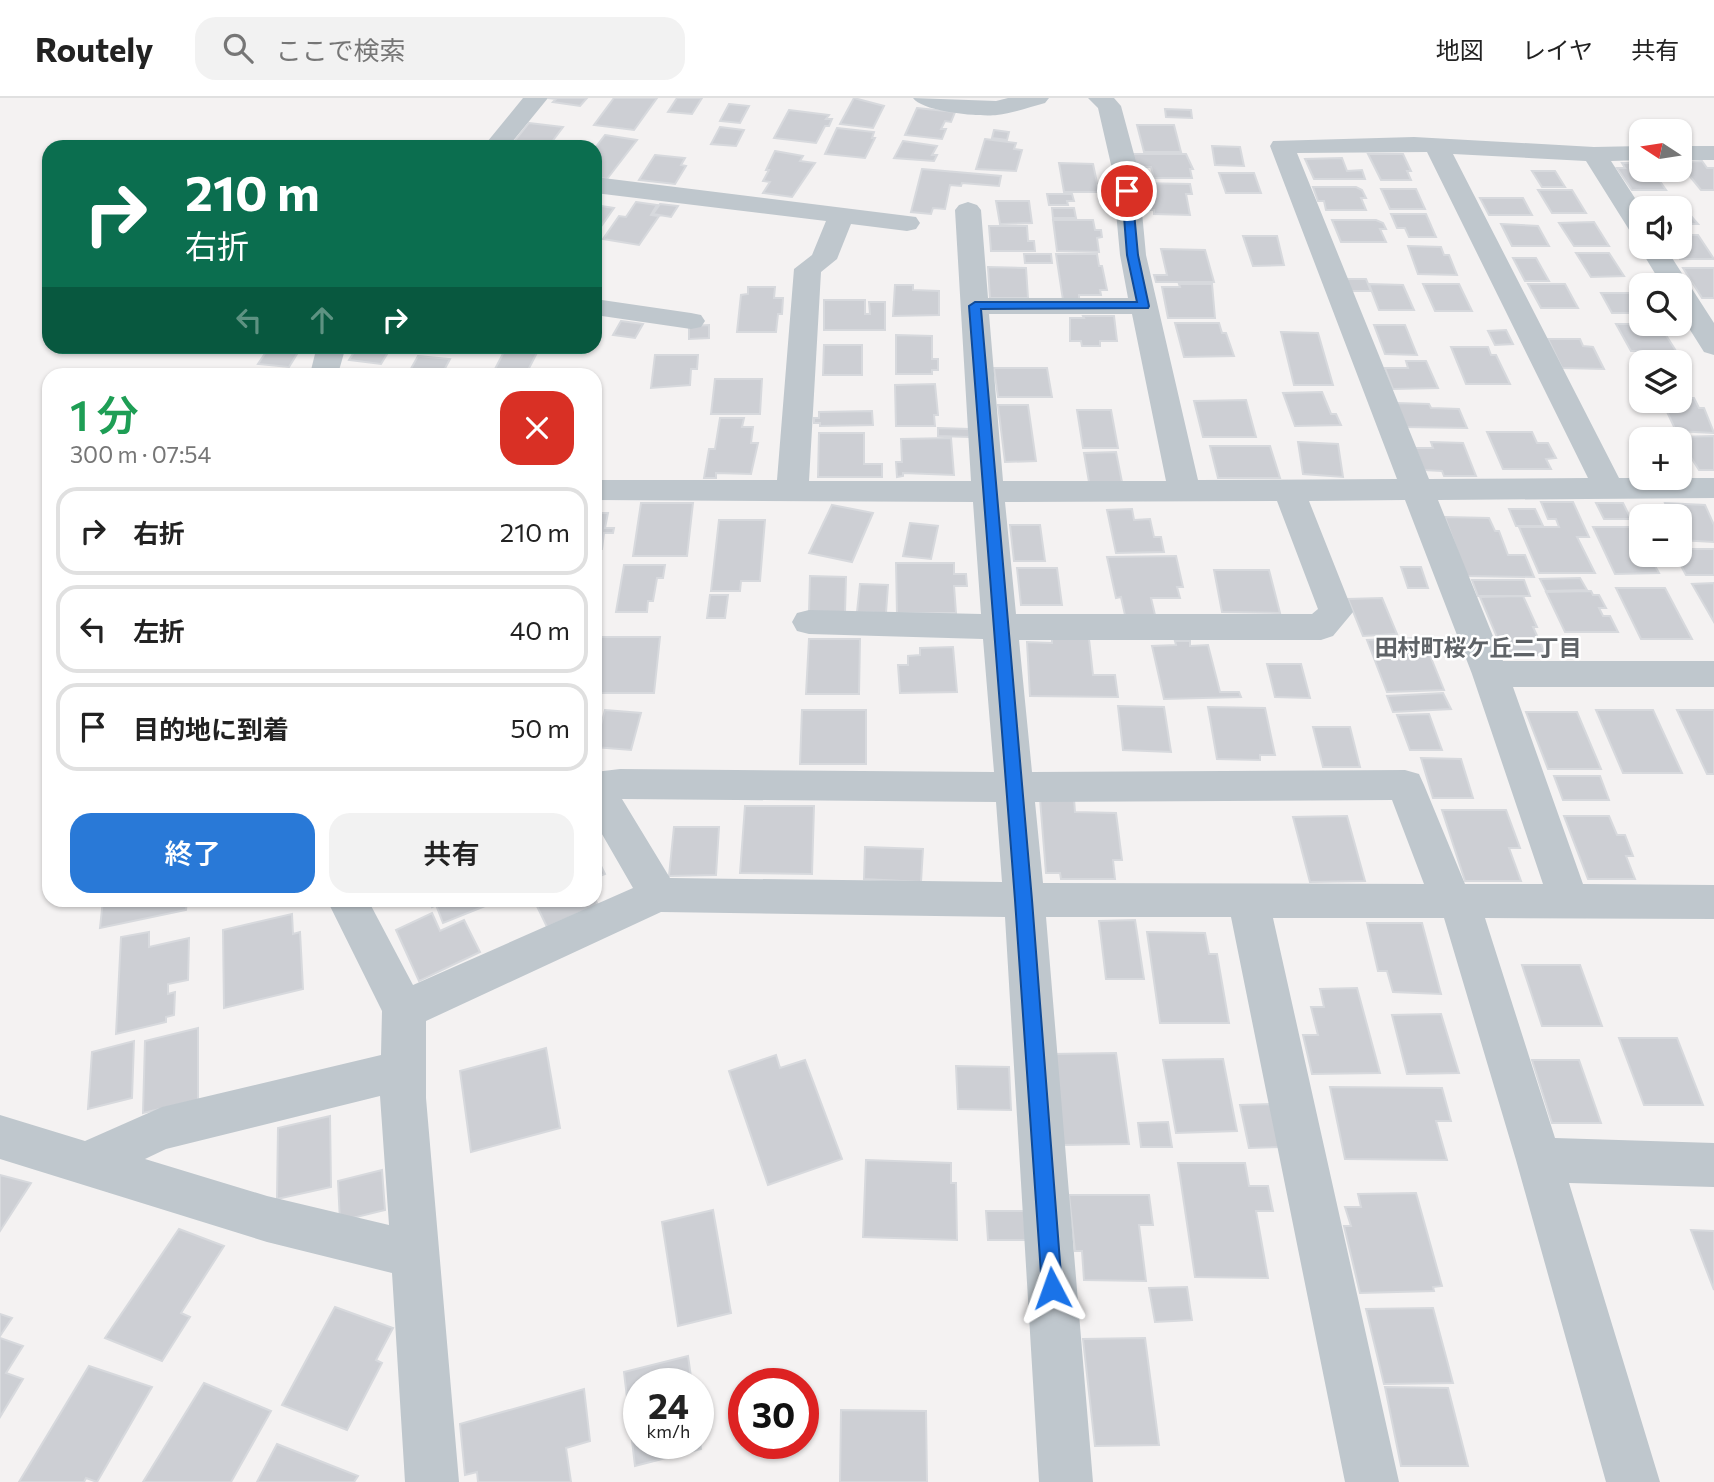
<!DOCTYPE html>
<html lang="ja">
<meta charset="utf-8">
<style>
body{margin:0;font-family:Commissioner,"Noto Sans JP",sans-serif;background:#f2f2f2;color:#222;height:100vh;display:flex;flex-direction:column;font-size:26px;white-space:nowrap}
*{box-sizing:border-box;margin:0}
p{font-size:23px;color:#767676}
.icon{flex:none;width:38px;height:38px;fill:none;stroke:currentColor;stroke-width:2;stroke-linecap:round;stroke-linejoin:round}
.map{position:relative;flex:1;overflow:hidden}
.details{position:absolute;left:42px;top:270px;width:560px;height:539px;display:flex;flex-direction:column;background:#fff;border-radius:21px;box-shadow:0 2px 5px #0004}
.details>*{flex:none}
.hud{position:absolute;left:42px;top:42px;width:560px;height:214px;border-radius:21px;box-shadow:0 2px 5px #0004;background:#0b6e4f;color:#fff;overflow:hidden}
.needle{width:46px;rotate:282deg}
.fabs{position:absolute;left:1629px;top:21px;display:grid;gap:14px}
.fabs a{display:grid;place-items:center;width:63px;height:63px;border-radius:14px;background:#fff;box-shadow:0 2px 5px #0004;font-size:35px}
.speed{position:absolute;left:623px;top:1270px;display:flex;gap:14px;font-size:35px;font-weight:700;text-align:center}
.speed>*{display:grid;place-content:center;width:91px;height:91px;border-radius:50%;background:#fff;box-shadow:0 2px 5px #0004;line-height:1}
.speed small{font-size:18px;font-weight:400}
.speed .limit{border:10px solid #d22;background:#fff;color:#111}
.pin{position:absolute;display:grid;place-items:center;width:60px;height:60px;color:#fff;margin:-30px;border:4px solid #fff;border-radius:50%;box-shadow:0 2px 7px #0007}
.me{position:absolute;width:77px;margin:-38px;rotate:356deg;stroke-linejoin:round;filter:drop-shadow(0 0 5px #0008)}
.turn{display:flex;align-items:center;gap:24px;height:147px;padding:0 28px;font-size:32px}
.turn .icon{width:91px;height:91px;stroke-width:2.5}
.turn b{display:block;font-size:49px;line-height:60px}
.lanes{display:flex;align-items:center;height:66px;padding:0 28px;background:#0003;justify-content:center;gap:35px;direction:ltr}
.lanes .off{opacity:.35}
.round{display:grid;place-items:center;flex:none;width:74px;height:74px;border-radius:21px;background:#f2f2f2}
.overview{display:flex;align-items:center;justify-content:space-between;height:119px;padding:0 28px}
h1{font-size:42px;font-weight:600;line-height:52px;color:#1e9e55}
.cta{display:flex;gap:14px;margin-top:auto;padding:14px 28px}
.cta a{flex:1;height:80px;border-radius:21px;background:#2979d7;color:#fff;font-size:28px;font-weight:600;line-height:80px;text-align:center}
.cta a+a{background:#f2f2f2;color:#222}
ul{padding:0;list-style:none}
li{display:flex;align-items:center;gap:21px;height:88px;margin:0 14px 10px;padding:0 14px;border:4px solid #e0e0e0;border-radius:21px}
li div{flex:1}
li b{display:block;font-size:26px}
li em{font-style:normal}
header{display:flex;align-items:center;gap:42px;box-sizing:border-box;height:98px;padding:0 35px;background:#fff;border-bottom:2px solid #e0e0e0}
header strong{font-size:33px}
nav{display:flex;gap:38px;margin-inline-start:auto;font-size:24px}
.search{width:490px;height:63px;background:#f2f2f2;display:flex;align-items:center;gap:18px;box-sizing:border-box;padding:0 24px;border-radius:21px;color:#767676;font-size:26px}
.map>svg:first-child{display:block}
</style>
<header>
<strong>Routely</strong>
<div class="search"><svg class="icon" aria-label="search" viewBox="0 0 24 24"><circle cx="10" cy="10" r="6"/><path d="M15 15l6 6"/></svg>ここで検索</div>
<nav><a>地図</a><a>レイヤ</a><a>共有</a></nav>
</header>
<div class="map">
<svg width="1714" height="1384" viewBox="0 0 1714 1384">
<rect width="100%" height="100%" fill="#f4f2f2"/>
<!-- building -->
<path fill="#cdcfd4" stroke="#d7d9dd" stroke-width="2" d="M548,0H587L580,8L553,4L556,1Z
M614,0H657L634,32L594,27Z
M677,0H702L692,16L668,14Z
M854,0L884,8L873,30L840,26Z
M729,6L749,8L740,25L720,23Z
M917,10L955,14L951,24L945,23L941,31H946L942,41L905,37Z
M1165,11L1191,12L1192,20L1166,19Z
M789,12L829,17L826,21H832L829,28H825L816,45L774,40Z
M529,25L563,29L548,49L513,45Z
M1137,27H1174L1181,54H1144Z
M720,29L744,32L736,48L711,46Z
M837,30L874,34L872,40H875L865,60L825,56Z
M994,32L1009,34L1007,42L992,40Z
M605,37L637,42L607,81L595,79V50Z
M985,41L1016,45L1014,51L1022,52L1016,73L976,71Z
M903,43L937,48L932,57H937L934,63L894,60Z
M1212,48L1240,49L1244,68L1215,67Z
M775,53L803,58L800,63L815,65L792,99L763,95L770,84L763,83L769,72H766Z
M1127,56H1186L1193,71H1190L1192,80H1154L1151,69H1130Z
M1368,56H1403L1411,73H1407L1411,82H1381Z
M655,57L685,60L681,67L686,68L675,86L639,82Z
M1342,60L1347,73L1362,72L1365,81H1314L1305,61Z
M1702,63L1707,70H1714V92H1701L1683,70H1689L1684,64Z
M1059,65L1093,66L1099,94H1064Z
M1622,65H1642V72H1652L1666,92H1632L1617,70H1625Z
M922,71L1001,78L999,88L962,85L961,88L950,87L945,111L933,110L931,116L911,114Z
M1532,73H1555L1565,89H1542Z
M1219,75H1254L1261,95H1226Z
M1134,85L1190,86L1192,96H1186L1190,117L1154,116V112H1142L1140,96Z
M1313,89H1356L1362,92L1366,100H1361L1366,112H1326L1324,103H1318Z
M1381,91H1416L1425,111H1390Z
M1538,92H1572L1586,115H1552Z
M1047,96H1072L1074,103H1067L1068,107H1049Z
M1480,100H1523L1532,117H1489Z
M1677,102L1698,126H1680V110H1646L1640,103Z
M996,103H1029L1032,125L1000,126Z
M636,104L657,107L651,117L659,118L639,147L603,141L619,118L626,119Z
M660,106L678,108L671,119L653,116Z
M595,107L614,110L595,137Z
M1052,110H1074L1076,120H1053Z
M1391,116H1426L1436,139H1409L1405,130H1397Z
M1053,122H1093L1095,132H1101L1102,139L1097,140L1099,154L1057,153Z
M1332,122H1376L1383,125L1386,131H1380L1386,144H1341Z
M1594,124L1609,148H1574L1559,125Z
M1501,126L1538,128L1549,148H1512Z
M989,128H1027L1028,143H1034L1035,153H991Z
M1680,137H1698L1714,161H1680L1672,149H1680Z
M1243,138H1277L1284,167L1253,168Z
M1408,148L1441,149L1444,157H1449L1457,177L1418,176Z
M1161,151L1205,152L1214,184H1156L1154,177H1167Z
M1576,155H1609L1624,178L1591,179Z
M1024,156H1051L1052,165H1025Z
M1056,156H1097L1099,168H1102L1107,192H1100L1101,197H1079V202H1063Z
M1513,160H1536L1549,183H1525Z
M988,169L1026,170L1028,200H990Z
M1683,170H1714V200H1702Z
M1346,181H1366L1371,193H1351Z
M1179,186H1212L1215,220H1168L1162,189H1180Z
M1369,186L1403,187L1414,212H1379Z
M1423,186H1459L1472,213H1435Z
M1528,186H1565L1578,210H1541Z
M895,187H913V192L939,193V217L893,218Z
M748,189H775L774,200H783L782,216H778L776,234H737L741,197L748,196Z
M1601,195H1632L1642,215H1612Z
M824,202H865V216H870L869,204H885V232H824Z
M1083,218H1114L1117,243H1100V248H1082L1081,243H1070V220H1084Z
M621,223L643,226L635,240L613,237Z
M1175,225H1219L1222,235H1226L1234,258L1184,259Z
M1616,226H1655L1660,234H1664L1676,253H1631Z
M709,227V240L689,241V228Z
M1374,227H1405L1417,257L1385,256Z
M1506,232L1513,246L1495,247L1488,233Z
M1281,234L1318,235L1333,287H1294Z
M896,237L932,238V261H938V272H932V276H896Z
M1548,241H1580L1583,248L1593,249L1604,271L1562,270Z
M824,247H862V277H823Z
M270,248H302L289,269L258,266Z
M358,248H392L381,266L349,262Z
M507,248L540,249L526,276L494,273Z
M1451,249H1488L1491,257H1496L1510,286H1466Z
M655,257H698L697,271H691L690,287L651,290Z
M418,258L450,261L442,276H408Z
M1676,261L1678,264H1642V273L1635,262Z
M1406,263H1426L1438,290L1393,291L1385,270H1408Z
M994,270H1047L1052,299H998Z
M715,281H762L760,316H711Z
M935,286L938,317H934L935,328H896L895,287Z
M1322,294L1331,316H1336L1341,327L1295,328L1283,295Z
M1680,300H1694L1699,310H1704L1714,335L1676,333L1662,303H1680Z
M1246,302L1256,339H1203L1194,303Z
M1396,305L1429,306L1431,310L1459,311L1467,330L1405,329Z
M998,307H1028L1036,363L1005,364Z
M1077,312H1111L1118,350H1083Z
M872,313L873,327L820,328V325H814V320H819V314Z
M720,320H744L742,329H753L751,345H758L751,376L716,375V380H704L709,351H715Z
M938,330L969,331V339L938,338Z
M1487,334H1532L1537,345H1548L1556,360L1546,361L1551,371H1503Z
M819,335H864V366H882V379H818Z
M1714,338V372H1699L1678,339Z
M951,340L954,377L903,375V378L897,379L896,364H902L901,341Z
M1298,344L1338,346L1343,379L1303,376Z
M1431,344L1463,345L1476,378H1444L1442,373L1424,372L1415,350H1433Z
M1210,348H1270L1280,380H1218Z
M1116,354L1122,384H1089L1084,355Z
M1541,404H1573L1589,439H1577L1595,475H1539L1519,429H1559L1556,421H1548Z
M641,405H693L687,458H633Z
M1596,405H1623L1631,421H1604Z
M1665,405L1705,407L1714,427V444L1680,442V418H1670Z
M832,407L873,415L852,464L809,455Z
M1132,411L1134,422L1150,421L1154,439H1161L1164,454L1116,455L1107,412Z
M1509,411H1535L1543,428H1516Z
M595,415H608L605,430H614L613,435H604L602,451H595Z
M1445,419L1489,420L1495,433H1499L1508,457H1525L1534,479L1466,478Z
M719,422H765L760,483H741L740,493H711Z
M910,425L938,428L931,461L903,458Z
M1010,427H1040L1045,463H1014Z
M1593,429H1634L1642,443V457H1649L1659,475L1615,476Z
M1680,451H1714V477H1686L1675,457H1680Z
M1176,458L1183,489H1177L1180,500H1151L1155,517H1125L1121,499L1116,500L1107,459Z
M896,465H954V476H966L967,488H954L956,515H897Z
M624,467H665L663,480H657L653,503H648L647,514H616Z
M1401,469H1421L1428,490H1408Z
M1017,470H1057L1062,507H1021Z
M1214,472H1269L1280,515L1222,514Z
M810,478L846,479L845,514H809Z
M1580,480L1587,492L1546,493L1540,481Z
M1472,482H1524L1530,498H1478Z
M1714,485V524L1692,486Z
M860,486L888,487L886,515L857,514Z
M1616,490H1665L1692,541H1641Z
M1591,493L1593,497H1599L1606,510H1599L1603,518H1610L1618,534H1565L1546,494Z
M710,497H728L725,520H707Z
M1523,498L1537,529H1533L1546,557L1505,558L1480,499Z
M1382,500L1397,536L1363,538L1348,501Z
M601,539H660L654,595H595V557H599Z
M1423,540L1444,592L1387,594L1367,542Z
M809,541H860L859,596H806Z
M1052,541H1089L1093,577H1115L1118,599L1030,598L1027,544L1052,545Z
M1175,543H1190V548L1208,547L1220,594H1239L1241,599L1164,601L1152,548L1176,547Z
M953,549L957,594L900,595L898,567H908V558L920,557V550Z
M1267,566H1301L1310,600L1275,599Z
M1443,595L1451,611L1393,614L1387,598Z
M1118,608L1164,609L1171,654L1123,652Z
M1208,609L1265,610L1275,657H1260V662L1217,661Z
M605,612L641,615L631,652L595,649Z
M802,612H866V666H800Z
M1596,612H1653L1682,675H1623Z
M1677,612H1714V676H1707Z
M1526,614H1577L1601,671H1548Z
M1429,616L1442,652H1410L1397,617Z
M1313,629H1350L1360,669H1323Z
M1421,660L1461,661L1473,700H1433Z
M1554,678H1600L1609,702H1563Z
M1040,701H1074L1075,714L1116,715L1122,762H1113L1115,781H1061L1060,775H1046Z
M745,708H814L812,776L740,775Z
M1442,712H1506L1520,750H1509L1521,783H1465Z
M1347,718L1365,783L1310,784L1293,719Z
M1564,718H1609L1617,737H1625L1633,758H1626L1635,781H1588Z
M674,729H719L716,777L669,778Z
M865,749L923,751L921,784L864,781Z
M595,756L605,776L595,780Z
M595,801L598,807L547,829L534,802Z
M103,802H187L186,812L100,830Z
M430,802H500L443,825L436,807L432,809Z
M432,815L440,833L464,822L480,854L419,883L396,832Z
M292,816L293,836L300,834L303,891L224,910L223,832Z
M1135,822L1144,881H1106L1099,823Z
M1367,825H1422L1441,896L1393,894L1387,873H1378Z
M149,834V849L189,840L188,882L168,886V896L175,894L174,917L166,919V924L116,936L121,839Z
M1147,834L1205,835L1209,856H1217L1229,925H1160Z
M1522,867H1580L1602,928H1542Z
M1357,890L1380,975L1312,976L1303,937H1318L1311,909H1324L1320,891Z
M1441,916L1459,975L1407,976L1392,917Z
M198,930V1002L143,1015L145,943Z
M1619,940H1677L1703,1007H1644Z
M134,943L132,1000L88,1011L92,954Z
M546,950L560,1030L471,1054L460,973Z
M1116,955L1129,1046L1062,1047L1052,956Z
M776,957L780,970L805,962L842,1061L768,1087L729,973Z
M1223,961L1237,1033L1176,1035L1163,962Z
M1532,962H1579L1601,1025H1552Z
M956,968L1009,969L1011,1012L958,1011Z
M1330,989L1442,990L1451,1023H1436L1447,1062L1345,1061Z
M1272,1006L1281,1049L1249,1050L1240,1007Z
M330,1018L331,1089L277,1101L278,1030Z
M1168,1024L1172,1049H1141L1138,1025Z
M866,1062L951,1065V1085H956L957,1142L863,1139Z
M1178,1065H1245L1249,1088H1268L1273,1113H1256L1268,1180L1195,1179Z
M382,1072L385,1112L340,1123L338,1083Z
M0,1077L31,1085L0,1133Z
M1416,1095L1442,1188L1433,1189L1434,1193L1360,1195L1344,1128H1351L1345,1109H1361L1358,1096Z
M1069,1097H1149L1153,1127H1139L1146,1183L1084,1182L1082,1153H1075Z
M713,1112L731,1215L678,1228L662,1124Z
M986,1113H1024L1026,1142H988Z
M179,1131L224,1148L181,1215L190,1219L162,1263L105,1240Z
M1691,1132L1714,1133V1192Z
M1187,1189L1192,1222L1155,1224L1149,1190Z
M335,1209L393,1230L376,1262L382,1265L347,1332L282,1307Z
M1433,1210L1453,1285L1384,1286L1366,1211Z
M0,1216L12,1220L0,1238Z
M0,1240L23,1248L6,1275L23,1281L0,1319Z
M1145,1240L1159,1347L1095,1348L1083,1241Z
M688,1258L692,1286H639V1346H698V1329L701,1351L635,1368L624,1274Z
M89,1268L152,1289L97,1384L86,1380L84,1384H19Z
M204,1285L271,1313L231,1384H143Z
M1385,1289L1448,1290L1468,1368H1401Z
M584,1291L590,1343L566,1350L571,1384H478L477,1374L465,1377L460,1326Z
M841,1312L926,1313L927,1384H840Z
M277,1346L358,1378L354,1384H257Z"/>
<g fill="none" stroke-linecap="round" stroke-linejoin="round">
<!-- minor -->
<path fill="#bfc7cd" fill-rule="evenodd" d="M523,0H548L508,49H483Z
M913,0L996,3L1008,0H1049L1045,5C1030,9 1013,15 997,17C980,19 923,14 913,0Z
M1088,0H1114L1121,8L1138,71L1146,157L1198,382L1397,381L1270,48L1273,43L1414,39L1594,49L1642,48V62L1611,63L1642,111V140L1633,138L1586,63L1453,56L1619,380H1714V400L1438,402L1503,563H1714V589H1513L1583,786L1714,787V821L1485,820L1555,1040L1714,1045V1089L1569,1085L1660,1384H1606L1516,1062L1444,820H1273L1399,1384H1345L1231,819H1046L1093,1384H1039L1005,819L661,814L426,923V1000L459,1384H405L392,1175L267,1144L0,1061V1017L85,1043L162,1009L381,957L382,913L327,802H368L413,887L633,790L595,724V674L620,671L994,674L983,541L809,536L797,533L792,524L797,515L809,512L981,516L973,404L595,402V382H777L794,171L812,157L826,123L595,95V79L916,119L920,125L916,131L907,133L851,126L837,161L821,174L809,383H971L955,112L959,107L968,104L977,107L981,112L988,200H1128L1120,157L1112,71L1098,10ZM1427,54L1588,380L1429,381L1297,55ZM989,216H1132L1166,383H1003ZM1405,402L1472,576L1543,786H1465L1424,687L1419,676L1405,672L1032,674L1019,542H1321L1333,538L1353,514L1309,403ZM1277,403L1318,511L1312,516H1016L1005,404ZM622,701L996,704L1002,784L670,780ZM1392,702L1424,786L1043,785L1035,704ZM380,998L389,1127L267,1098L145,1061L166,1051Z
M1680,48H1714V62H1680Z
M1642,145V149H1665L1714,225V257L1704,254L1680,216V187H1662L1639,149Z
M595,201L691,215L701,217L705,223L701,229L691,231L595,217Z
M317,248H346L338,276H310Z"/>
</g>
<!-- route -->
<path fill="#1a73e8" stroke="#114b97" stroke-width="2" d="M1127,89L1132,93L1138,157L1149,208L1148,210L981,211L1032,802L1062,1190L1059,1197L1052,1200L1045,1197L1042,1190L1015,802L969,208L975,204H1137L1127,157L1122,93Z"/>
<g text-anchor="middle" dominant-baseline="central" stroke-width="5" stroke-linejoin="round" paint-order="stroke">
<!-- neighbourhood labels -->
<g font-size="23" font-weight="bold" fill="#5f6367" stroke="#fff">
<text x="1478" y="549">田村町桜ケ丘二丁目</text>
</g>
</g>
</svg>
<div class="fabs">
<a><svg class="needle" viewBox="-14 -14 28 28"><path d="M0-13l5 13h-10z" fill="#e53935"/><path d="M0 13l5-13h-10z" fill="#767676"/></svg></a>
<a><svg class="icon" aria-label="sound" viewBox="0 0 24 24"><path d="M4 9h4l5-4v14l-5-4H4zM17 9q2 3 0 6"/></svg></a>
<a><svg class="icon" aria-label="search" viewBox="0 0 24 24"><circle cx="10" cy="10" r="6"/><path d="M15 15l6 6"/></svg></a>
<a><svg class="icon" aria-label="layers" viewBox="0 0 24 24"><path d="M12 4l9 5-9 5-9-5zM3 14l9 5 9-5"/></svg></a>
<a>+</a>
<a>−</a>
</div>
<div class="speed"><div>24<small>km/h</small></div><div class="limit">30</div></div>
<div class="pin" style="left:1127px;top:93px;background:#d93025"><svg class="icon" aria-label="arrive" viewBox="0 0 24 24"><path d="M6 21V4h12l-3 4 3 4H6"/></svg></div>
<svg class="me" style="left:1052px;top:1190px" viewBox="-20 -20 40 40"><path d="M0-17L14 15 0 8-14 15z" fill="#1a73e8" stroke="#fff" stroke-width="4"/></svg>
<div class="hud">
<div class="turn"><svg class="icon" aria-label="right" viewBox="0 0 24 24"><path d="M7 20v-9h11M14 6l5 5-5 5"/></svg><div><b>210 m</b>右折</div></div>
<div class="lanes"><svg class="icon off" aria-label="left" viewBox="0 0 24 24"><path d="M17 20v-9H6M10 6l-5 5 5 5"/></svg><svg class="icon off" aria-label="ahead" viewBox="0 0 24 24"><path d="M12 20V5M6 11l6-6 6 6"/></svg><svg class="icon" aria-label="right" viewBox="0 0 24 24"><path d="M7 20v-9h11M14 6l5 5-5 5"/></svg></div>
</div>
<section class="details">
<div class="overview"><div><h1>1 分</h1><p>300 m · 07:54</p></div><a class="round" style="background:#d93025;color:#fff"><svg class="icon" aria-label="close" viewBox="0 0 24 24"><path d="M6 6l12 12M18 6L6 18"/></svg></a></div>
<ul>
<li><svg class="icon" aria-label="right" viewBox="0 0 24 24"><path d="M7 20v-9h11M14 6l5 5-5 5"/></svg><div><b>右折</b></div><em>210 m</em></li>
<li><svg class="icon" aria-label="left" viewBox="0 0 24 24"><path d="M17 20v-9H6M10 6l-5 5 5 5"/></svg><div><b>左折</b></div><em>40 m</em></li>
<li><svg class="icon" aria-label="arrive" viewBox="0 0 24 24"><path d="M6 21V4h12l-3 4 3 4H6"/></svg><div><b>目的地に到着</b></div><em>50 m</em></li>
</ul>
<div class="cta"><a>終了</a><a>共有</a></div>
</section>
</div>
